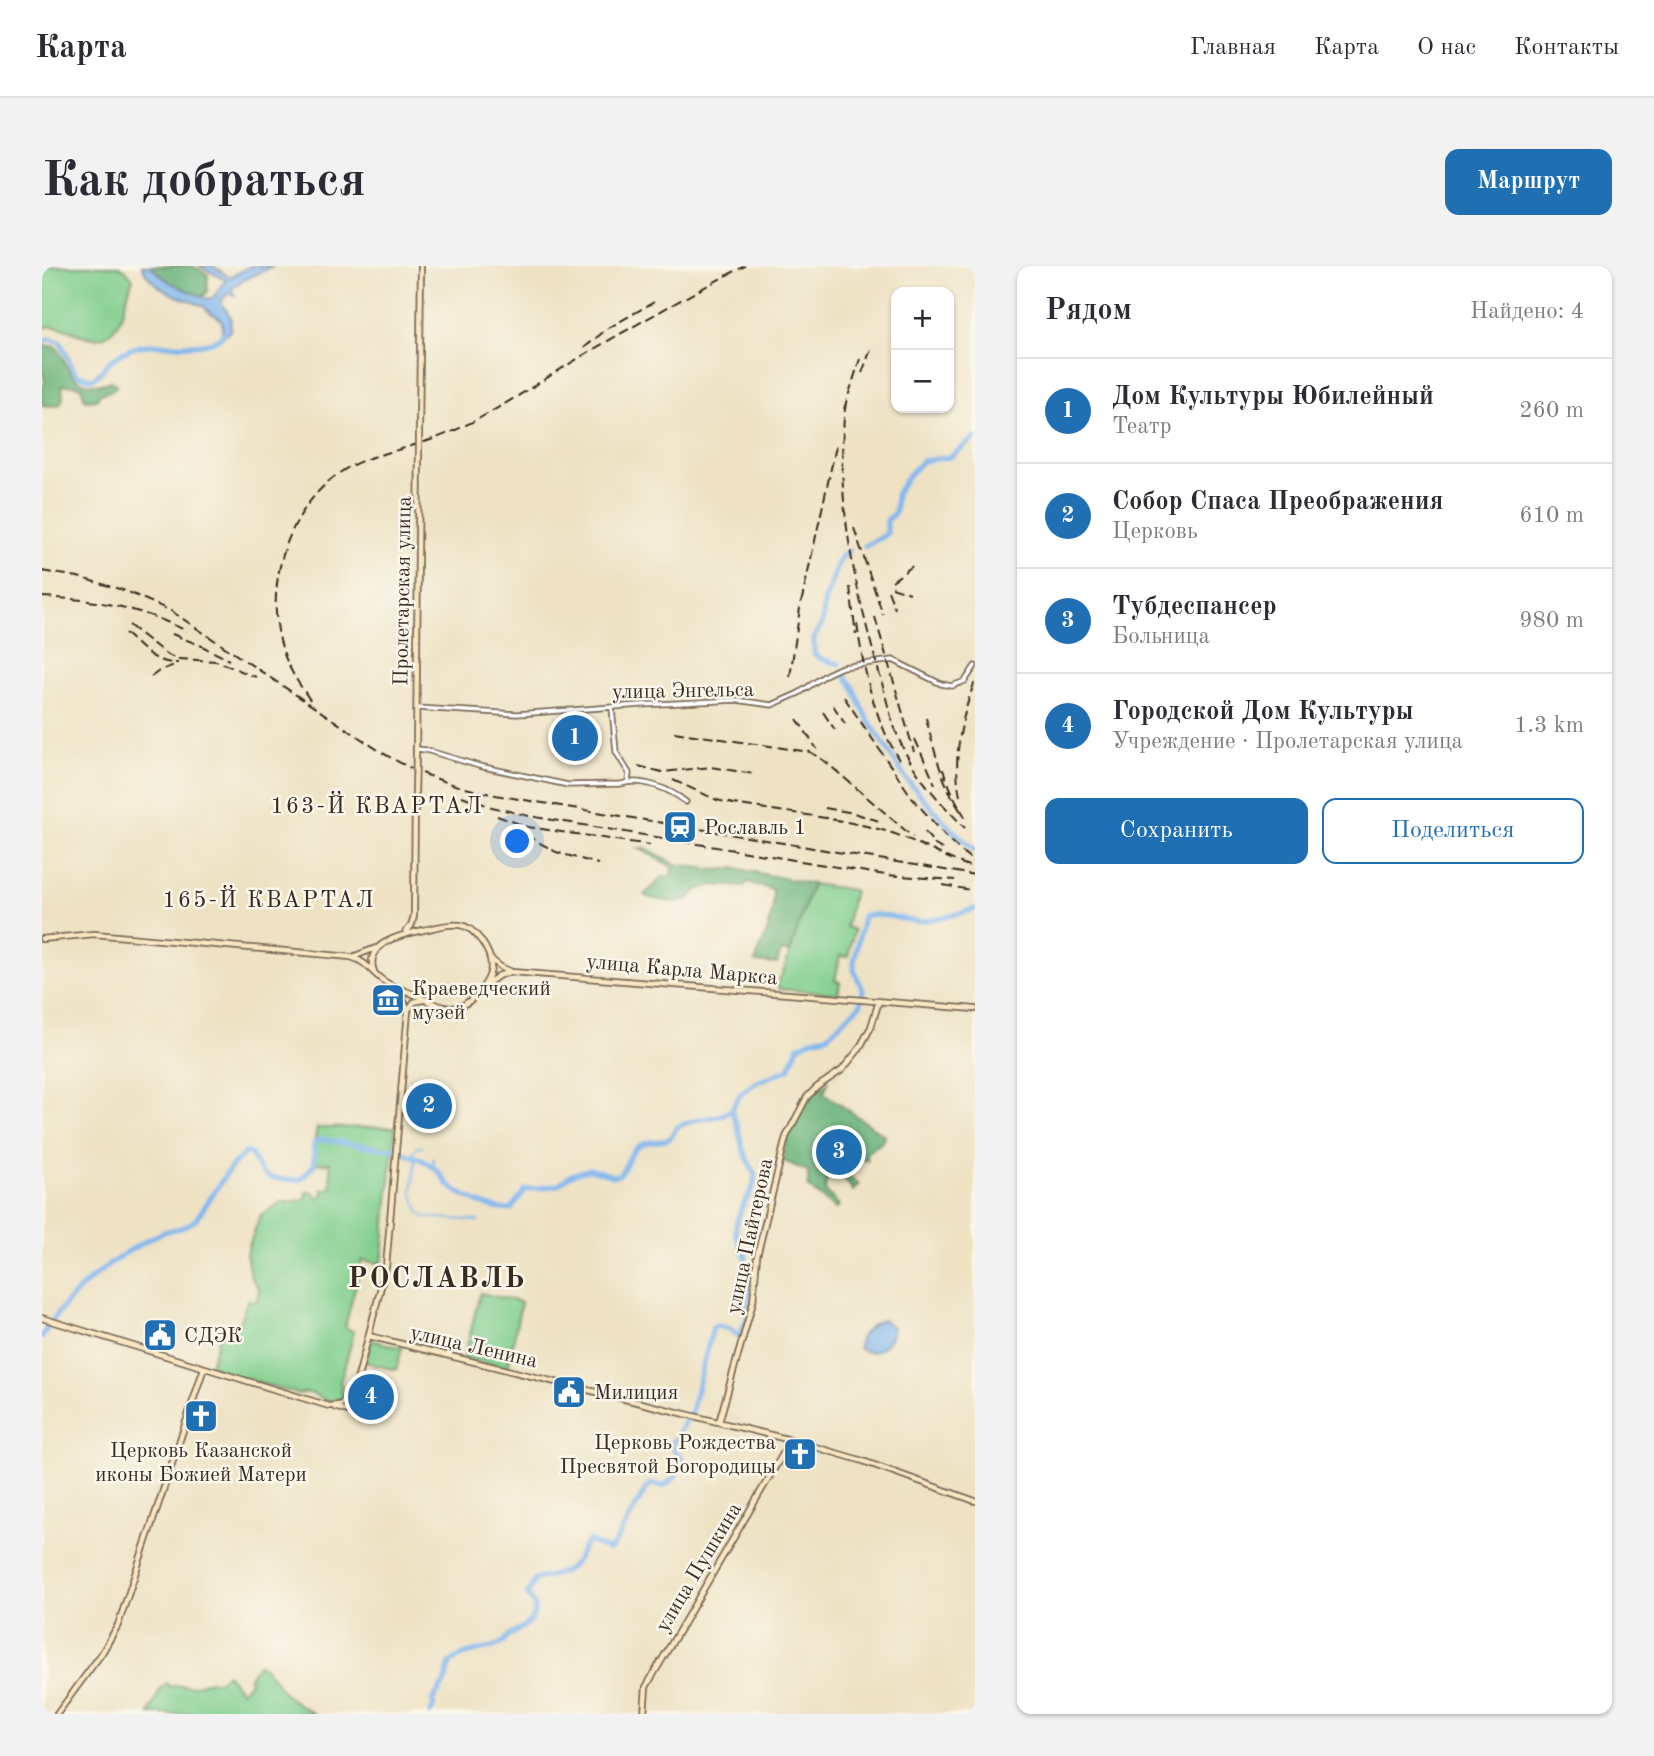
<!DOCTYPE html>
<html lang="ru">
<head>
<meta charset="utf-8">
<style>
	body { margin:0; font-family:"Old Standard TT",serif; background:#f2f2f3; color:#2b2b33 }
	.controls { position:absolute; right:21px; top:21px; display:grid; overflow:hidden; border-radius:14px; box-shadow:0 2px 5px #0004 }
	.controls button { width:63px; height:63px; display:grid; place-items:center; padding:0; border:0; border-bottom:2px solid #e1e1e2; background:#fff; color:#2b2b33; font:35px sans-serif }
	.you { position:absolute; left:476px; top:576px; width:24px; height:24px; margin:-18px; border:5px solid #fff; border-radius:50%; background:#1a73e8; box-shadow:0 0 0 10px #1a73e833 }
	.badge { display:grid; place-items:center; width:46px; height:46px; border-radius:50%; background:#1f6fb2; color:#fff; font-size:23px; font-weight:700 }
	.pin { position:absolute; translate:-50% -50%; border:4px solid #fff; box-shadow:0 2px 7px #0006 }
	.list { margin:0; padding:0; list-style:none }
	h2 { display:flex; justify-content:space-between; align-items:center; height:91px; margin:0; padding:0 28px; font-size:30px }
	h2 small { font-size:23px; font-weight:400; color:#7c7c81 }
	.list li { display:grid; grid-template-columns:46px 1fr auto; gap:21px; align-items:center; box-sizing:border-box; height:105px; padding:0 28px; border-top:2px solid #e1e1e2 }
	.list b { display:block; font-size:26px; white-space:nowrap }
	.list p { margin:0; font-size:23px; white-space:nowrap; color:#7c7c81 }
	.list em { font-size:23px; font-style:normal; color:#7c7c81 }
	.actions { display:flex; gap:14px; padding:21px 28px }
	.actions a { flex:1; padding:16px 0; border:2px solid #1f6fb2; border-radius:14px; text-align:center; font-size:24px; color:#1f6fb2 }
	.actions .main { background:#1f6fb2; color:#fff }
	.map { position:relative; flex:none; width:933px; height:1448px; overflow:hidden; border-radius:14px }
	header { display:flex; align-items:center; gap:42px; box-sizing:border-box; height:98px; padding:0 35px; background:#fff; border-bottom:2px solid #e1e1e2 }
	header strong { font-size:33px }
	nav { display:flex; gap:38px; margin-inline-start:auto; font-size:24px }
	.intro { display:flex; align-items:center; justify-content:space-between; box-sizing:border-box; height:168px; padding:0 42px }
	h1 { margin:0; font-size:49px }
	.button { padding:18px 32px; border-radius:14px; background:#1f6fb2; color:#fff; font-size:24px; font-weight:700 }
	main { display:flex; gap:42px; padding:0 42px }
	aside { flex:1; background:#fff; border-radius:14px; box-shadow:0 2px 5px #0004 }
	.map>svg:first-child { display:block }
</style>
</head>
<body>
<header>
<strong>Карта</strong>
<nav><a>Главная</a><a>Карта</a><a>О нас</a><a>Контакты</a></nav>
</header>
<div class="intro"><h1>Как добраться</h1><a class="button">Маршрут</a></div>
<main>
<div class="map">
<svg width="933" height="1448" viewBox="0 0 933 1448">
	<rect width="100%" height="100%" fill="#fbf7ec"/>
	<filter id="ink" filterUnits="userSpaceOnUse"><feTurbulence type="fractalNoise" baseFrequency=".0143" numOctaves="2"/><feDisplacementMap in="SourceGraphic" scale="14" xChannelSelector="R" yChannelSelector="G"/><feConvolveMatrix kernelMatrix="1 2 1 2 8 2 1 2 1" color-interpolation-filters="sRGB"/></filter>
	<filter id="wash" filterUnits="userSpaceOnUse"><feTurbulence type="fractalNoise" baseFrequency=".00686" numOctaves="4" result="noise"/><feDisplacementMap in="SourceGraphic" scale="28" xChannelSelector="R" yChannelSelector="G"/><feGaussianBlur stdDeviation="1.57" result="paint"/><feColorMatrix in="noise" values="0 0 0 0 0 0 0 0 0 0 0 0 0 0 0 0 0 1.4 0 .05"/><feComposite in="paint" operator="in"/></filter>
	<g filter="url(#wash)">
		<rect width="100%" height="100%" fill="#eee2c3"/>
		<path fill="#82cf8e" stroke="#5e7c56" stroke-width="2" d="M2,0H76L83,3L91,13C85,26 82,48 75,59C58,84 37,66 16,61C11,60 5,61 0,62V2Z
			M770,618L812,624L804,661L812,664L806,691L798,690L793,715L798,716L796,728L737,723L735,717L741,707Z
			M353,861L340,998L320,994L303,1061L312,1066L298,1117L300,1120L298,1126L305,1129C281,1145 276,1121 257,1128L181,1107L179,1103L168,1099L178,1068L192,1069L206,1034L215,1035L217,1023L209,1011L204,988L218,950L238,937L261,934L264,931V926L269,925L277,931L282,929L280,924L289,922L288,897L272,898V878L275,862Z
			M438,1027L479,1036L466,1102L422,1092Z
			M329,1074L360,1082L354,1104L323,1096Z
			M216,1398L223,1401L244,1430L272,1448H107L119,1422L125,1417L128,1421C136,1418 138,1420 146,1420C156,1420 165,1413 176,1415L185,1408L199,1425L208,1416L207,1411Z"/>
		<path fill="#69b279" stroke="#526e4c" stroke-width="2" d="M109,0H151L166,9L165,27L160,30C140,23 124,16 109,0Z
			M8,80L14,81C26,96 25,113 47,118C55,119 61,119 69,115L75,119L71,124L58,128L55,133L43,134L39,121L33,119H20L21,132L18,138L12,140L0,139V124L3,115L0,105V81Z
			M596,582H604L633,598L674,604L693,602L770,618L748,687L739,685L735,698L713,696L726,663L731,641V624L705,616L702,621L672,619L655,624C644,642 626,635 607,632L602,629L620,611L629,610L630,601Z
			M786,816L782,827L843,870L839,877L824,887L825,894L819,893L804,902L809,912L817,918L811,925C806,915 797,910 790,901L799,897L797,890L788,888L781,891L785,911L783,925L797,939L794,943L766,921V905L741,895C743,866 762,833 786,816Z"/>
		<path fill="#7fb6ee" stroke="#5d7086" stroke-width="2" d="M100,0H109C124,18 144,24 166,33L171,32L184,14L157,0H171L188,11L209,0H232L199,15L189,24L193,29L185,28L179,36L189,52L188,65L180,71C179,66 182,58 179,54C174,47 166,49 162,40C140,32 109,24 100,0Z
			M841,1054L851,1061C850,1078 833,1092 817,1083C815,1070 828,1058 841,1054Z"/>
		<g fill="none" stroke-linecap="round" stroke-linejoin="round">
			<path stroke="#7fb6ee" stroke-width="2" d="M370,888L375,881H381
				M374,890L370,926L378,948L383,951L436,955
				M391,892L392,901"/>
			<path stroke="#7fb6ee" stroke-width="5" d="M0,75L9,73L18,76L34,108L50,113C58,109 59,105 65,98C73,90 88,82 99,80C120,75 172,88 183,65
				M823,280L845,268V254L853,247L854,228L866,210L880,195L908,191L933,172
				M797,398L779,393L772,388V371L781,356L782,337L796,297L801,289L807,285
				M801,407L810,419L824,450L865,514L910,564L933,584
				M359,886C370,890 384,894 393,903C399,907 402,915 408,920C422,931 452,946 469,943L483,924L516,919L529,909L548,903L571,910L577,909C587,898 586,884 601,878C616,872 629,881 634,861L654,854L678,850L689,844L700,826L715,816L747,803L756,781L771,773L785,770L819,738L821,724L812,704V696L821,650C839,646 854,653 872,655C885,656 920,647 933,643
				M0,1071C25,1027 72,990 117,968C133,960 139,967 155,952L189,901L204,886L209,888C222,917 228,912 258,914L272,899V878L277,873L344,883L353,882
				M388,1448L392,1440L390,1435L403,1416L408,1397C424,1383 446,1386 460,1377C462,1375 466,1370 468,1369C484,1360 504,1348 485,1329L493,1313C505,1311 522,1308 531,1299C538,1292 539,1281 547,1275L566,1284L570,1282L605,1221L609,1218L622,1220L633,1211L640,1192L631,1183V1177L649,1146L671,1061L674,1059L688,1063L697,1070L705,1052L708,1025L702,1010L704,991L694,969V958L699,943L711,922L713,909L702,886L695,859L689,844"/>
		</g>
	</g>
	<g filter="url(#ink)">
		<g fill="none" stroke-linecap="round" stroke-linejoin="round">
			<g stroke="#7a6a58" stroke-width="7">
				<path id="tertiary" d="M375,442L475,448L599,439L694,434L730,439L757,427L785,408L800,401L851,394L899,418L910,420L923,415L933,400
					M570,442L574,486L587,507L586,515
					M374,483L384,484L437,500L526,519L579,518C599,511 628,523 644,536"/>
			</g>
			<g stroke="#7a6a58" stroke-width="8">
				<path id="secondary" d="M377,165L379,0
					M374,488L377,182
					M364,666L369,660L372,650L373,527
					M0,673L52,668L309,691C323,695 328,704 339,713C349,721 361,723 373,729C397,740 413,752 435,728C442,721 449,710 449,700C449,685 433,661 418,659C407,657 392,662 381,664C360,669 321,676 332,706
					M313,690L334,682
					M450,694L460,702L470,706L933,743
					M445,718L456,710L468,706
					M366,744L372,736L381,734
					M0,1052L287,1140L297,1139L304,1135L313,1123L344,1001L366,745L357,723
					M327,1070L749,1174L818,1194L933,1235
					M292,1141L306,1145L311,1130
					M677,1156L711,1036L715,990L744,871L765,831L775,821L800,804L817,783L829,761L837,735
					M15,1448L60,1387L76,1359L162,1102
					M602,1448L604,1421L749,1174"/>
			</g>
			<use href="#tertiary" stroke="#fff" stroke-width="3.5"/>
			<use href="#secondary" stroke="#f9e7c3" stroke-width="4.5"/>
			<path stroke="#3b2a1e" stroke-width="2" stroke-dasharray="10 5" stroke-linecap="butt" d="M542,82L565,63L612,36
				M820,107L829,83
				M804,136C791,228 813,322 838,410C845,434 850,460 861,482C876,513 899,537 923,562
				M802,143L818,93
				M812,262L841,349
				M0,305L36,311L84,325L129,345L339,486C377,509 416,522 459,530L933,609
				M850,315L872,299
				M808,321L814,369
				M850,321L868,327
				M846,325L853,343
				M0,331C58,334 92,340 145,365
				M833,351L872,486
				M815,358C822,407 832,451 857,494
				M87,359L124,388L135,393L174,395L214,411
				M83,367C100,382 112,398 136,397
				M130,368L160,380L187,394
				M109,411L117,405L135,398
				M748,411L758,342L794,180
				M802,431L871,533L907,574L933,597
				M268,434C260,422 252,411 246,398C216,331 243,237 307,201C327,190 351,186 372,179C398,172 422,161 445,148C479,129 512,107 545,87C597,57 650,27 703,0
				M791,439L803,458
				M781,446L793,464
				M884,452C893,487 901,522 923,551L912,531L899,499
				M755,453L775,483
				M632,466L768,486L784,496L871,571
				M873,473L893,518
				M596,500L620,506L669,501L712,508
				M631,514L675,534L691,538C740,546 791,551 840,564C871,572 898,591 930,601
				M420,530L450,541L487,550L843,609L913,614
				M918,530C910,492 920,450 933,415
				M783,542L812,547L837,555
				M455,550L486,561L608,579
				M471,562L514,586L556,598
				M883,566L893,579L903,585
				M901,619L929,624"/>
			<g stroke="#7a6a58" stroke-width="8" stroke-linecap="butt">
				<path id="secondary-bridge" d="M377,182V165
					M373,527L374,488"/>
			</g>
			<use href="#secondary-bridge" stroke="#f9e7c3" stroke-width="4.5"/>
		</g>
	</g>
	<defs>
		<g id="station-square" transform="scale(1.75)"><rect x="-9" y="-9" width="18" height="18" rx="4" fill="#1f6fb2" stroke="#fbf7ec"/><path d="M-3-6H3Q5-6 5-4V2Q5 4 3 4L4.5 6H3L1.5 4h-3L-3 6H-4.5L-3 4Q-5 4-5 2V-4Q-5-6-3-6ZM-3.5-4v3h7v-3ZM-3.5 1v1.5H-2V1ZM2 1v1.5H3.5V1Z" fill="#fff"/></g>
		<g id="museum-square" transform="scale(1.75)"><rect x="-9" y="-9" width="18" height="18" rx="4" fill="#1f6fb2" stroke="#fbf7ec"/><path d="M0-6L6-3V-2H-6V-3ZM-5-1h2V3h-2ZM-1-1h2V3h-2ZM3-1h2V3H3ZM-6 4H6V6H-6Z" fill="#fff"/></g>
		<g id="civic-square" transform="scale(1.75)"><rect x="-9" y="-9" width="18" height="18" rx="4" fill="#1f6fb2" stroke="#fbf7ec"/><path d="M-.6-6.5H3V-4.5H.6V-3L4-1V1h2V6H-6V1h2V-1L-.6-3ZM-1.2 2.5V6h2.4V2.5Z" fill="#fff"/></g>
		<g id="church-square" transform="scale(1.75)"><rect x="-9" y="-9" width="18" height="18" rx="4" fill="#1f6fb2" stroke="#fbf7ec"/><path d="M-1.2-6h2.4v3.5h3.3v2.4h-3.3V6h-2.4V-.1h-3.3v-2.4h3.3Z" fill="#fff"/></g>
	</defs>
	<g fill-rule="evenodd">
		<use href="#station-square" x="638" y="561"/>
		<use href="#museum-square" x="346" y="734"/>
		<use href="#civic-square" x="118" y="1069"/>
		<use href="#civic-square" x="527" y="1126"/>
		<use href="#church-square" x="159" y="1150"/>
		<use href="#church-square" x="758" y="1188"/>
	</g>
	<g text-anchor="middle" stroke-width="5" stroke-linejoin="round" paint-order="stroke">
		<g font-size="21" fill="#3b2a1e" stroke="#fbf7ec">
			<text transform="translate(360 325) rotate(-89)" y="7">Пролетарская улица</text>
			<text transform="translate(641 424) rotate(-1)" y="7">улица Энгельса</text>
			<text transform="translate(640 703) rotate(5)" y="7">улица Карла Маркса</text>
			<text transform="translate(707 970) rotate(-78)" y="7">улица Пайтерова</text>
			<text transform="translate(432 1080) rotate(13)" y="7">улица Ленина</text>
			<text transform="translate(656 1301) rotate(-59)" y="7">улица Пушкина</text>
		</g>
		<g font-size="21" fill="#3b2a1e" stroke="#fbf7ec" text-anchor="start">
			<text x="662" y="568">Рославль 1</text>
			<text x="370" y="729">Краеведческий<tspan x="370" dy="24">музей</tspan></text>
			<text x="142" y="1076">СДЭК</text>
			<text x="552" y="1133">Милиция</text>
			<text x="734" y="1183" text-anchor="end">Церковь Рождества<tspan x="734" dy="24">Пресвятой Богородицы</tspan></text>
			<text x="159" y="1191" text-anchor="middle">Церковь Казанской<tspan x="159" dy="24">иконы Божией Матери</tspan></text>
		</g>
		<g font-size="23" letter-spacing="2" fill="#3b2a1e" stroke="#fbf7ec">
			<text x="335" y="547">163-Й КВАРТАЛ</text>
			<text x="227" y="641">165-Й КВАРТАЛ</text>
		</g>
		<g font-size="28" font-weight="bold" letter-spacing="2" fill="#3b2a1e" stroke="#fbf7ec">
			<text x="395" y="1021">РОСЛАВЛЬ</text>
		</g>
	</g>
</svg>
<div class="controls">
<button>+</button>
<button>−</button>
</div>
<div class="you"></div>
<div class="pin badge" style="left:533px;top:472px">1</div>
<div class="pin badge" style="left:387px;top:840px">2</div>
<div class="pin badge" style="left:797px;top:886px">3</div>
<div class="pin badge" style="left:329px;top:1131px">4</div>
</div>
<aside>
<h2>Рядом<small>Найдено: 4</small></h2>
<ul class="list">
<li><span class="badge">1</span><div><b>Дом Культуры Юбилейный</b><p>Театр</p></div><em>260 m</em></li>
<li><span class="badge">2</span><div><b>Собор Спаса Преображения</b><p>Церковь</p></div><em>610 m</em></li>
<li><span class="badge">3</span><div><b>Тубдеспансер</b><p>Больница</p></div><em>980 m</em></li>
<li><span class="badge">4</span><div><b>Городской Дом Культуры</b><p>Учреждение · Пролетарская улица</p></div><em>1.3 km</em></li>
</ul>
<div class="actions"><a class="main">Сохранить</a><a>Поделиться</a></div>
</aside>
</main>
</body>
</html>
